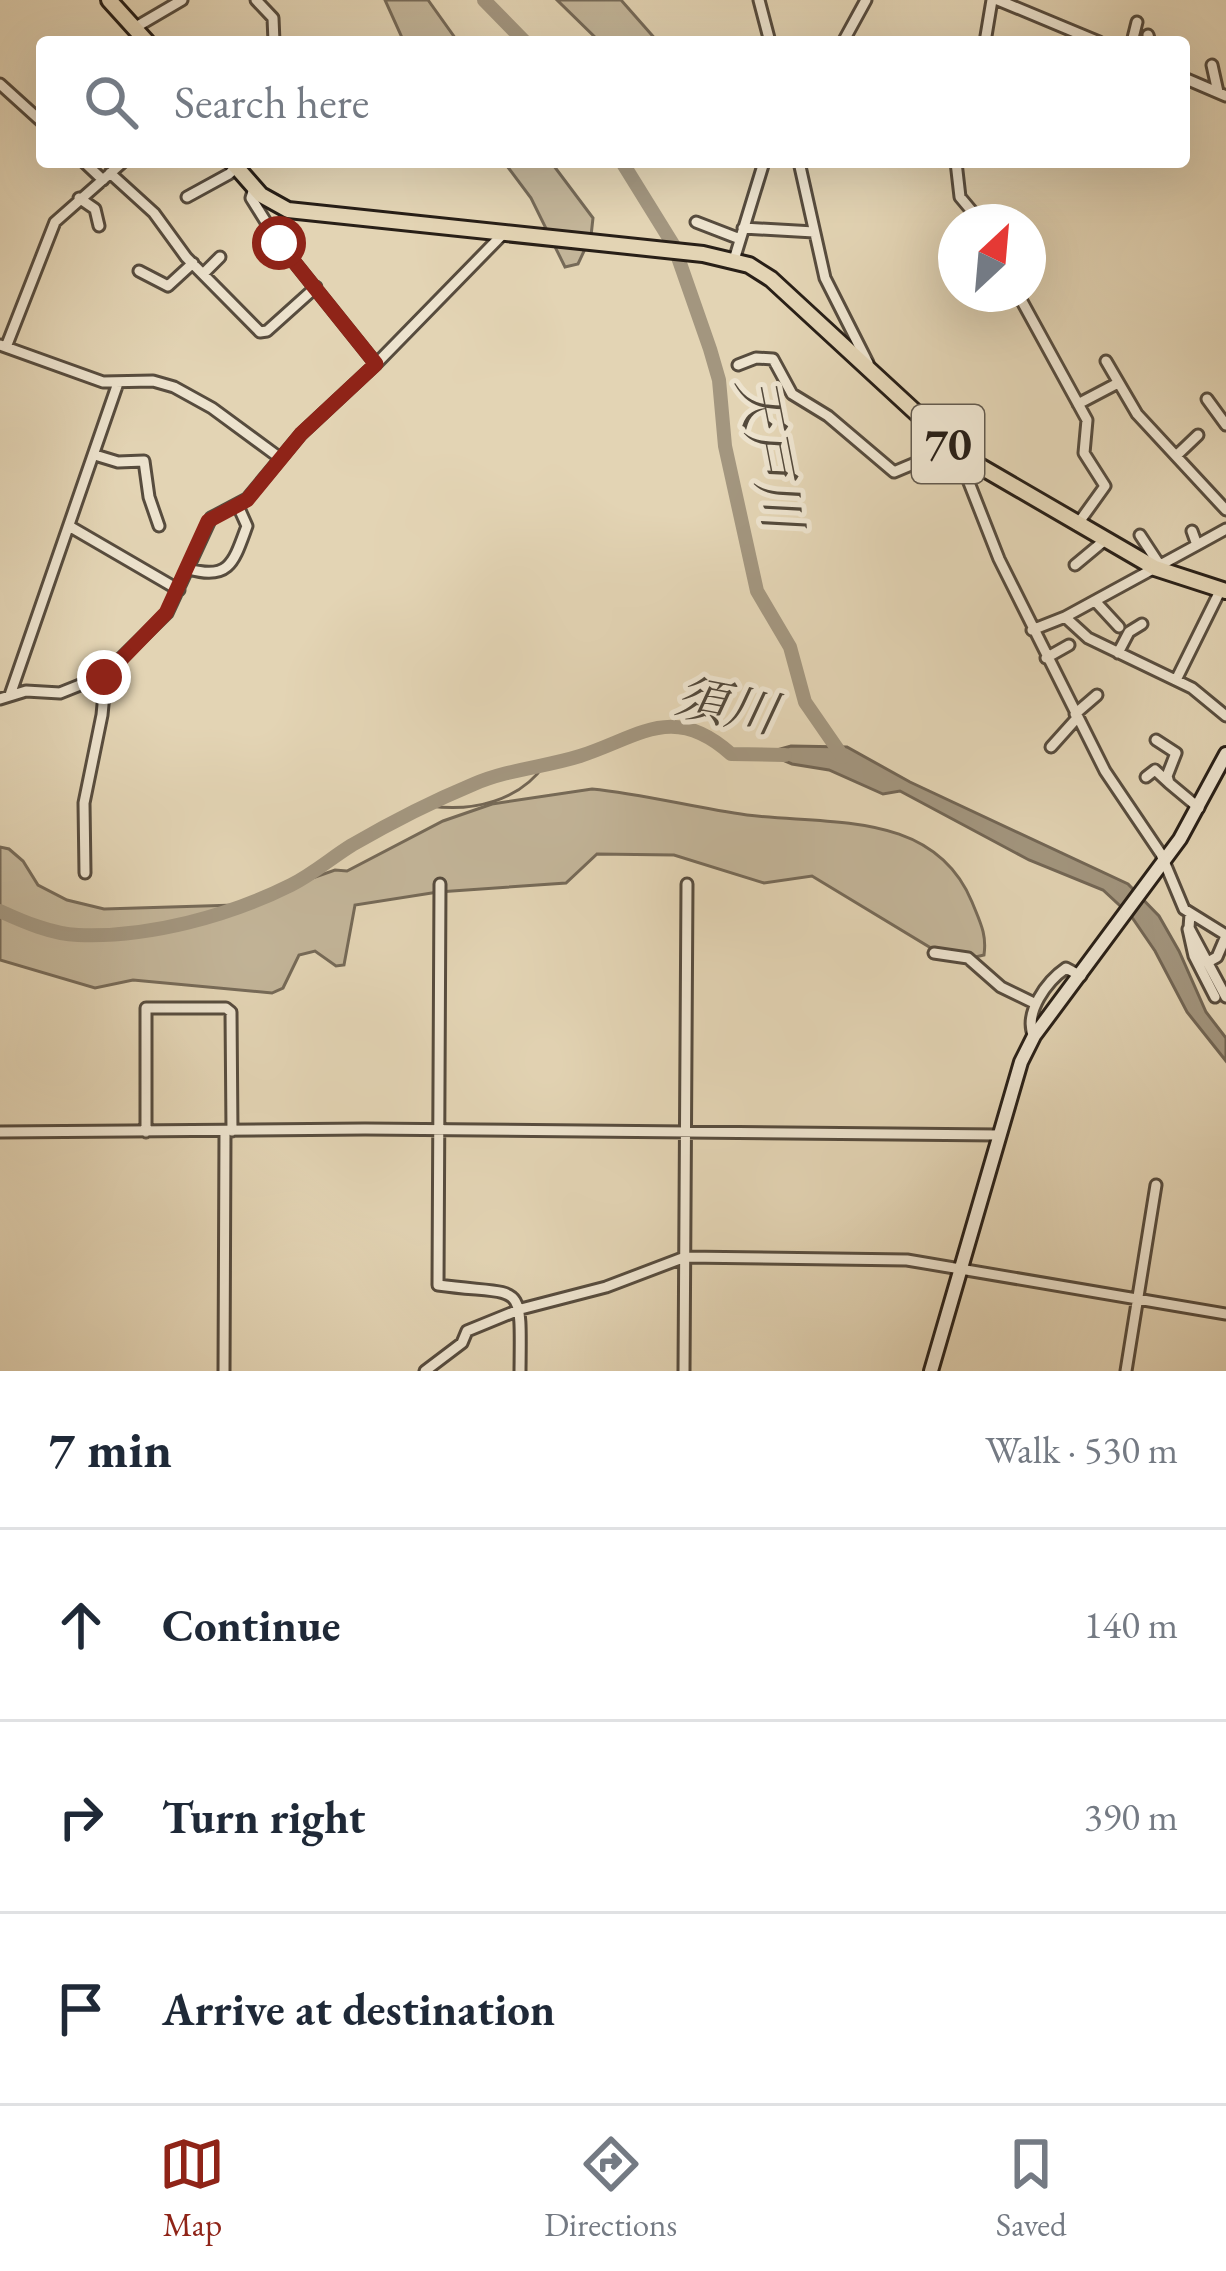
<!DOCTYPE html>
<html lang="en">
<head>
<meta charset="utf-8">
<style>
	body { margin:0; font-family:"EB Garamond","Noto Serif JP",serif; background:#f2f2f3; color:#1f2937 }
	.compass { position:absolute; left:938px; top:204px; width:108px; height:108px; border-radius:50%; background:#fff; box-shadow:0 12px 48px #0002; rotate:26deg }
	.stop { position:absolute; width:36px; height:36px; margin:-27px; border:9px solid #8f2418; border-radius:50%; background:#fff }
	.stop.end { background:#8f2418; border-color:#fff; box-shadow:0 3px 12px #0008 }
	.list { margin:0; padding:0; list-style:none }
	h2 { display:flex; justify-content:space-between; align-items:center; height:156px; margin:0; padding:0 48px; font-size:51px }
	h2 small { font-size:39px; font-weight:400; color:#747a83 }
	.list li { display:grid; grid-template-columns:78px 1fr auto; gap:36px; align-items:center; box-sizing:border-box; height:192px; padding:0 48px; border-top:3px solid #e0e1e3 }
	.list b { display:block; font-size:45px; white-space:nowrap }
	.list em { font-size:39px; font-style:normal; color:#747a83 }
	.icon { flex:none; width:66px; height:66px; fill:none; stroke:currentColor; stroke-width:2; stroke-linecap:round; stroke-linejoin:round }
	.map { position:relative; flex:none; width:1226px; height:1371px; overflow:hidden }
	.search { position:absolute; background:#fff; box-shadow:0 12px 48px #0002; left:36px; right:36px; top:36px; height:132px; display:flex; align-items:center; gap:30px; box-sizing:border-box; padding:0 42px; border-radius:12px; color:#747a83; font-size:45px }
	.sheet { height:732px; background:#fff }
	nav { display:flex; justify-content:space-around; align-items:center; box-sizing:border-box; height:168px; border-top:3px solid #e0e1e3; background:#fff; font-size:33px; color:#747a83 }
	nav a { display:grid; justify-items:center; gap:6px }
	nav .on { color:#8f2418 }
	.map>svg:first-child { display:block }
</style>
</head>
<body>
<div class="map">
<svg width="1226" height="1371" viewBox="0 0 1226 1371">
	<rect width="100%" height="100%" fill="#e3d4b4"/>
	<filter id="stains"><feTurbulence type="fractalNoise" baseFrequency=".00167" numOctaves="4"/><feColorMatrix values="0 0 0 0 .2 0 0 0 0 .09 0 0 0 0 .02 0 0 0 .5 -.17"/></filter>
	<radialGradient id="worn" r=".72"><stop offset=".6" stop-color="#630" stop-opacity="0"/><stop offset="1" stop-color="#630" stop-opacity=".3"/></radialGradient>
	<path fill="#c3b599" stroke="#766a58" stroke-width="3" d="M385,0H428L458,42H404Z
		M557,0H621L658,42H600Z
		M504,162H551L593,218L591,236L578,264L565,267L531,198Z
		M592,789C644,794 695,808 747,815C829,825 934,810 972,902C980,922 987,934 984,955L971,958L936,951L812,876L764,883L674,855L597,854L566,883L438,892L355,905L344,965L336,966L315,951L299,955L283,988L272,993L133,980L95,988L0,960V847L9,849L23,861L38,885L67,900L104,909L236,905L335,870L347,871L443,821L492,804Z"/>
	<path fill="#a3967f" stroke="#726655" stroke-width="3" d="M791,746L847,747L910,782L1128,884L1159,916L1179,951L1206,1012L1226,1038V1061L1187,1012L1155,951L1131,916L1103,890L1029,860L900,791L883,794L829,770L792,764L766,753Z"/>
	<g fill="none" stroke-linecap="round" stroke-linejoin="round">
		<path stroke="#726655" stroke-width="3" d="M430,806C473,812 520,801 545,764"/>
		<path stroke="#a3967f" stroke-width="14" d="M484,0L525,42
			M622,162L674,246L710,349L719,380L725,446L757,591L790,647L805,702L843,757
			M0,911C24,922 52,934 78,935C148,938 229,916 291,885C313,874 331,858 352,845C390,823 433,801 474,784C509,769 545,767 580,756C639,737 673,702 731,754L785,755"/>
		<g stroke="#574c3e" stroke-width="15">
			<path id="street" d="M256,0L273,18L274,42
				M759,0L770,42
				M998,0L1099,42
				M136,27L182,0
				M1148,35L1150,42
				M843,42L866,0
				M985,42L992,0
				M1132,42L1137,22
				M1212,65L1218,92
				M1184,78L1226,96
				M0,84L42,122
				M84,162L103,180
				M799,162L825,278L868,363
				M956,162L960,197L981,222
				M110,173L154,213L186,257L260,332L267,331L316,287
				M254,188L251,198L279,243L376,364
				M187,197L229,174L242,162
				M79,198L95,209L99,226
				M696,222L740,239
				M743,228L814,232
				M734,260L764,162
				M139,271L168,286L193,263
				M203,274L220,257
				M1018,294L1087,420L1084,453L1105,486L1077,525
				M0,345L103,382L153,381L174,387L212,408L280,458
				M6,347L55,222L123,162
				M1106,361L1137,414L1226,510
				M738,365L756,358L773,359L792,394L828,416L894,472L925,459L943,440
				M1207,399L1226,425
				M1078,404L1118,383
				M957,452L999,559L1105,771L1161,854L1184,909L1226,935
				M95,455L118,462L144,461L149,497L159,526
				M1176,456L1198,435
				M69,526L179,590
				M1192,531L1197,545L1226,529
				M1140,535L1159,564
				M1075,565L1105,540
				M189,569C230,581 234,561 247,526L238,506
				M1095,601L1119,627
				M1065,617L1088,638L1192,688L1226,716
				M1032,630L1065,617L1197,545
				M1118,653L1129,632L1142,624
				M1046,658L1069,645
				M1176,680L1221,589
				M10,695L118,383
				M0,699L26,691L60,693L105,675
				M1075,714L1097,695
				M1156,740L1176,753L1167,776L1169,783L1199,808
				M1051,747L1077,718
				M1146,777L1155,770L1169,783
				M85,873L84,803L102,715L106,673L167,613L211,518L247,499L301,434L376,364L503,234
				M440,884L438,1285C524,1297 521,1276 520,1371
				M1190,914L1189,928L1226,997
				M1188,929L1194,956L1215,997
				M934,953L968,958L1001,987L1036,1004
				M1208,962L1217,957L1226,936
				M1034,1037C1023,1013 1047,981 1066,968L1081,976
				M0,1132L365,1129L998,1135
				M146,1132V1008H226L231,1012L232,1131
				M224,1371L225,1132
				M425,1371L462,1343L467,1331L521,1309L606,1287L685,1257L907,1260L1226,1314
				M684,1371L687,884
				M1126,1371L1156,1185"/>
		</g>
		<g stroke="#281f17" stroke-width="18">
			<path id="secondary" d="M931,1371L1021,1062L1034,1036L1180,839L1226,754"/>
		</g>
		<g stroke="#281f17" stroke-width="20">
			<path id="primary" d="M109,0L147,42
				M232,162L261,195L288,210L703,254L749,265L771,279L964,457L1155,568L1226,591"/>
		</g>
		<use href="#street" stroke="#ede3ce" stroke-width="9"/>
		<use href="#secondary" stroke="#ede3ce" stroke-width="12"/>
		<use href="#primary" stroke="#e3d4b4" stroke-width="14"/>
	</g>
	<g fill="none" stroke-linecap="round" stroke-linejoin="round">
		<path stroke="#8f2418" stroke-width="15" d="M104,677L166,613L208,521L247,500L301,434L376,364L279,243"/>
	</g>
	<g text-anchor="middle" stroke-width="10" stroke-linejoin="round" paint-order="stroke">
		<rect fill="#ede3ce" stroke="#635a4e" stroke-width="3" x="912" y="405" width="72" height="78" rx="9"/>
		<g font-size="45" font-weight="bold" fill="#281f17">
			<text x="948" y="460">70</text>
		</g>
		<g font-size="51" font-style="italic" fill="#53493b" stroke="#ede3ce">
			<text transform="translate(770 453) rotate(79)" y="18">天戸川</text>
			<text transform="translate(726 705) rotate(11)" y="18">須川</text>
		</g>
	</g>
	<rect width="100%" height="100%" filter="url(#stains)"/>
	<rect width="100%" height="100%" fill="url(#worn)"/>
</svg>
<svg class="compass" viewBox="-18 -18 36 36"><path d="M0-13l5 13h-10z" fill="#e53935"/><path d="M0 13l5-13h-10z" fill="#747a83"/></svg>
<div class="stop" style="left:279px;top:243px"></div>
<div class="stop end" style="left:104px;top:677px"></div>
<div class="search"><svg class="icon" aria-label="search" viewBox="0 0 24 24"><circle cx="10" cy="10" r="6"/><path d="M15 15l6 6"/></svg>Search here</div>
</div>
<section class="sheet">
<h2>7 min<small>Walk · 530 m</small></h2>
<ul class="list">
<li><svg class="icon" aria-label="ahead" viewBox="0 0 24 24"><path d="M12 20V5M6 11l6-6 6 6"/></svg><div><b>Continue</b></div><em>140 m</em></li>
<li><svg class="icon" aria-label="right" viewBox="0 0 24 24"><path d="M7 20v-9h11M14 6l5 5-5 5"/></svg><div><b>Turn right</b></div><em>390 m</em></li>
<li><svg class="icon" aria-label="arrive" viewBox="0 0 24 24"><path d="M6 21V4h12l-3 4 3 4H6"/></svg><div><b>Arrive at destination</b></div></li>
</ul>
</section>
<nav>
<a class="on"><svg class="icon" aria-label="map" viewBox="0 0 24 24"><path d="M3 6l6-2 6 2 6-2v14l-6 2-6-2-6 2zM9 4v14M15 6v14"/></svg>Map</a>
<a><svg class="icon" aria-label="directions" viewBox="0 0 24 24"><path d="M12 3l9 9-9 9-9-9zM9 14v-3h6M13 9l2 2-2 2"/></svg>Directions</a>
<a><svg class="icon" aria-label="saved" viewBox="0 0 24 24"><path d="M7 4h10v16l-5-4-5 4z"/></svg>Saved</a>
</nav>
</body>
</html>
